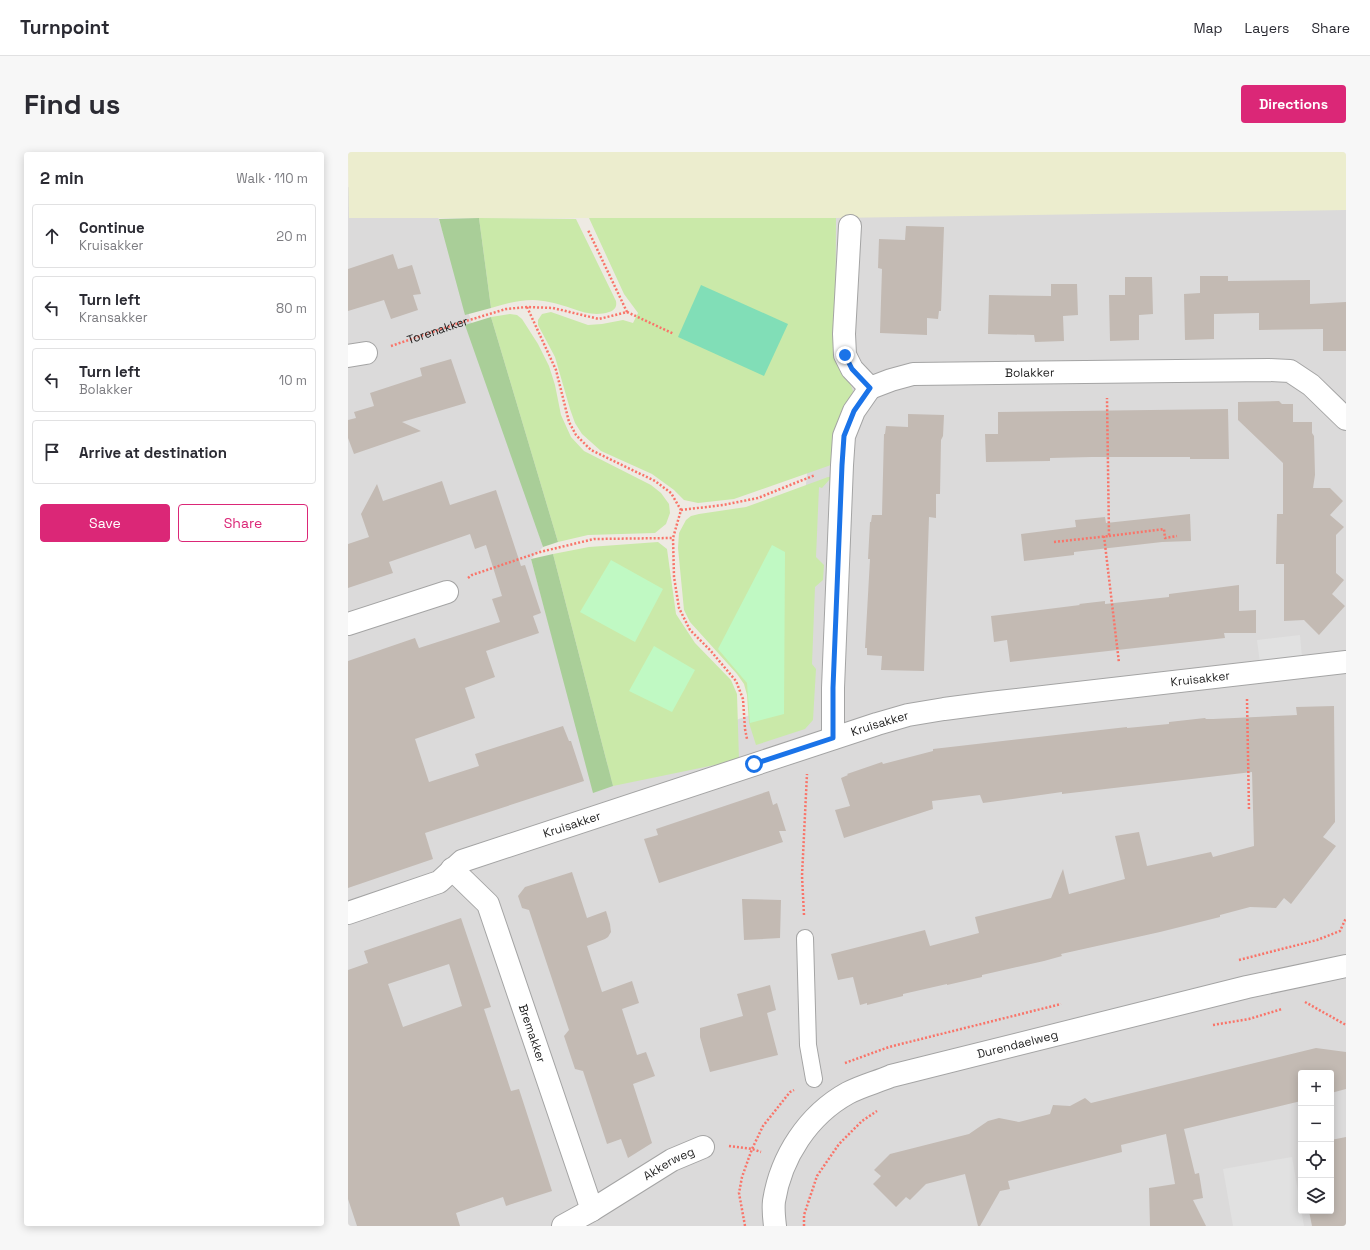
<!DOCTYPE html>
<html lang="en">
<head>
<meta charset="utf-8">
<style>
	body { margin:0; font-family:"Space Grotesk",sans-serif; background:#f7f7f7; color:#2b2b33 }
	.controls { position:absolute; right:12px; bottom:12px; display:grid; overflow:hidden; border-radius:4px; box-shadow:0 2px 10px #0003 }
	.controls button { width:36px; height:36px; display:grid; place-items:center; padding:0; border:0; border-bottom:1px solid #e1e1e2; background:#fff; color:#2b2b33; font:20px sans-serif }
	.stop { position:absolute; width:12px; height:12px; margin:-9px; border:3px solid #1a73e8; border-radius:50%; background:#fff }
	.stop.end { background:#1a73e8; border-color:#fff; box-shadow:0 1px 4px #0008 }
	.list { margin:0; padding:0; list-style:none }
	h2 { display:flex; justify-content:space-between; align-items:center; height:52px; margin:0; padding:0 16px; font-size:17px }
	h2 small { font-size:13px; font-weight:400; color:#7c7c81 }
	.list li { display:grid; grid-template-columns:26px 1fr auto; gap:12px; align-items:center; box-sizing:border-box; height:64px; margin:0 8px 8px; padding:0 8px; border:1px solid #e1e1e2; border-radius:4px }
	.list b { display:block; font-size:15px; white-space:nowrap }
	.list p { margin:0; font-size:13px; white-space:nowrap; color:#7c7c81 }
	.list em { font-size:13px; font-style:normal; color:#7c7c81 }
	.actions { display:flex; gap:8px; padding:12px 16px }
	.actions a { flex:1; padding:9px 0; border:1px solid #db2777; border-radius:4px; text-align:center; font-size:14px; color:#db2777 }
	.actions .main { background:#db2777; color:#fff }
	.icon { flex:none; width:22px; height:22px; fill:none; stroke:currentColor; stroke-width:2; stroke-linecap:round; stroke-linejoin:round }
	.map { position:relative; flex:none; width:998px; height:1074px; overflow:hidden; border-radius:4px }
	header { display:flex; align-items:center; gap:24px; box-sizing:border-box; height:56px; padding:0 20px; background:#fff; border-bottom:1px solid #e1e1e2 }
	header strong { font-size:19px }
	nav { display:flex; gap:22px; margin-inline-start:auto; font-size:14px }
	.intro { display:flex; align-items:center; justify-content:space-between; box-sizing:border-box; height:96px; padding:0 24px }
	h1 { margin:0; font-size:28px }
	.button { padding:10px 18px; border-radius:4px; background:#db2777; color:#fff; font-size:14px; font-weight:700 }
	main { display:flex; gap:24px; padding:0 24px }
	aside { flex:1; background:#fff; border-radius:4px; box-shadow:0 2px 10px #0003 }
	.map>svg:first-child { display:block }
</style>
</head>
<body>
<header>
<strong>Turnpoint</strong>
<nav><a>Map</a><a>Layers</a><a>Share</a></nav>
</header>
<div class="intro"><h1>Find us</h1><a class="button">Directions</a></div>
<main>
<aside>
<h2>2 min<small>Walk · 110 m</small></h2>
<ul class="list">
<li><svg class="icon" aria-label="ahead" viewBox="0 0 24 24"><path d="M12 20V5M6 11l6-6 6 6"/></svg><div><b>Continue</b><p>Kruisakker</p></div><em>20 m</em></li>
<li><svg class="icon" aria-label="left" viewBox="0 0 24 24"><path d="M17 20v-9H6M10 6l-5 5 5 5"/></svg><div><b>Turn left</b><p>Kransakker</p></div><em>80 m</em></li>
<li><svg class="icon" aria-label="left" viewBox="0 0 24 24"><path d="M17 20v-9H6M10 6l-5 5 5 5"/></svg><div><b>Turn left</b><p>Bolakker</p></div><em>10 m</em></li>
<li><svg class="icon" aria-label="arrive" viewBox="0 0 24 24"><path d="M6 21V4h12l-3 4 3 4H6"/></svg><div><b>Arrive at destination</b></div></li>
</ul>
<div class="actions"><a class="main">Save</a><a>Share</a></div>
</aside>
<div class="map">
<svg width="998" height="1074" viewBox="0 0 998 1074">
	<rect width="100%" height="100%" fill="#eeeae3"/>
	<path fill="#dbdada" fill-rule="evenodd" d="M0,35L85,49L195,395L183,407L241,619L437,551L484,62L998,57V1074H0ZM953,921H983V1059H953Z"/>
	<path fill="#ecedce" d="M0,0H998V58L488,66H1Z"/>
	<path fill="#cae9a9" d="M131,66L228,67L268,149C269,155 267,158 261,160C240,167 221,153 201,150C196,149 190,148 185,148C170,148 157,152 143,156Z
		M241,66H488L487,205L494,222L501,228L505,239L501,251L486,281L484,296L483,313L386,347L350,351L336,348L326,338L304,322L253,299L234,282L227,271L222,257L207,205L190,173V168L194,162L203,160L240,173L254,172L275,168L285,171L290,161L276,142Z
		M162,162L169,163L174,167L190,192L201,214L207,233L213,263L223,285L236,299L303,333L313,341L321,352L322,361L318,372L307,381L240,383L210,390L143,165Z
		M480,325H482V327L474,336L471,335L468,405L476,413L475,428L467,435L464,512L468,517L465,568L457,577L408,593L401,571L399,543L396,532L389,522L342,470L336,458L330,396L331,381L338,368L343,364L351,362L398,355Z
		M310,390L319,397L328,462L347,491L383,528L389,542L391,608L265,634L205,402L241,395Z"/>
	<path fill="#a9ce98" d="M131,66L143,156L117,163L91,67Z
		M143,165L210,390L195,395L117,173Z
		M205,402L265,634L245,641L183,407Z"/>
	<path fill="#c0f9c3" d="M424,393L437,400L436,562L402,571L399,531L370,497Z
		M263,408L315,437L287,490L232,460Z
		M306,494L347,518L324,560L281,539Z"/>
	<path fill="#81deb7" d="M353,133L440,172L416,224L330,185Z"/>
	<path fill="#e1e1e1" d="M952,483L954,506L912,511L909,488Z
		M944,1005L956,1074H885L875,1017Z"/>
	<path fill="#c3bab3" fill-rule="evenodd" d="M558,74L596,75L593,159H591L590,167L579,166V183L532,181L534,117L530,116L531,87L557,88Z
		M45,102L50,117L64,113L73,142L65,143L70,158L43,167L36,148L0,159V117Z
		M852,124H880V129L962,128V152L998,150V199H975V177L911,178V161L866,162V187L837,188L836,142L852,141Z
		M777,125H804L805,162L791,163V188L762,189L761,143H777Z
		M703,132H729L730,163L715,164L716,189L687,190L686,183L640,182L641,143L703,144Z
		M103,207L118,251L54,270L73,279L6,302L0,286V268L8,266L6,260L26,254L22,241L74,224L72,216Z
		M931,249L934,252H945V270H964V281L966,284L967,323L965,336H982L995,349L982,363L996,375L988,383V421L996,428L984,442L997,454L971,483L956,468L936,469V412H928L929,362H935V311L890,268V250Z
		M880,257L881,307H842V305H744L702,306V309L638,310L637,282H650V260Z
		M560,262L596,263L595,284L593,288L592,342H588V366L581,365L576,519L533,518L534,504L519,503V496H517L522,407H520L522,370H523L524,363H534L536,282H537L538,274L560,275Z
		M94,329L102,353L148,338L173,414L177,413L193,461L185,464L191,481L138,499L147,525L117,536L127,566L67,587L81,630L131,614L127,602L215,574L221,589H223L236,629L77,681L85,707L0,736V509L67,486L71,496L152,470L144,447L154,444L138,393L127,397L122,382L41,410L45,421L0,436V392L21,385L13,362L29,332L35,349Z
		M842,362L843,389L814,390L726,400V403L676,409L673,382L728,375L727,368L757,365L758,371Z
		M891,433V459L908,458V481H876L877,486L662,510L659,488L646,490L643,464L732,453L731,452L757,449V452L821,445V442Z
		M986,554L987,670L975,685L988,694L943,752L936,746L928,756L902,755L872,763V765L812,780L713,802L714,804L696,809L634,823V825L599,833V832L555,842V844L519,853V851L512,853L505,825L490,828L483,802L577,778L582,794L631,781L627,765L703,746L715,717L721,742L777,727L767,684L791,680L799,714L863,700L865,705L906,694L904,620L714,642V640L635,651L632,643L584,649L585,657L496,686L487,658L502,654L493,626L500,623L499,622L534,610L535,612L585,599V597L779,575V576L821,572V570L857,566L858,567H865L949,563L948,555Z
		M421,639L425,653L429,651L438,679H431L435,690L311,731L296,687L310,683L308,677Z
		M224,720L239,766L258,759L262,772L263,780L260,785L257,787L239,794L254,840L284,829L291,851L274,857L289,903L298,900L307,924L285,932L304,991L280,1006L273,987L259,992L235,919L227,917L216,884L221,878L181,758L174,756L170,744L177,735Z
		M394,747L433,748L432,786L396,788Z
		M113,766L143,855L136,857L163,939L171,937L204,1039L158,1054L155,1045L108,1061L112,1074H9L0,1047V818L20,811L16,799ZM101,812L114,854L55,875L40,832Z
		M422,833L428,858L419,861L430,903L362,920L352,885V876L395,864L389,842Z
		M968,896L998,900V937L983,941V921H953V949L836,977L847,1022L851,1021L855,1046L845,1048L858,1074H802L801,1036L827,1032L818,982L773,993L774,1000L660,1029L662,1037L652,1039L632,1074H630L617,1022L578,1032L562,1048L558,1045L548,1055L525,1032L533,1024L526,1018L542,1002L621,982L640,969L651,966L671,970L702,962L705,953L722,954L737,946L743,951Z
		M998,985V1074H964L961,1059H983V988Z"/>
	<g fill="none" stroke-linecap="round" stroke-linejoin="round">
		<g stroke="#a4a4a4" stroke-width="18">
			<path id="service" d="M457,786L460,893L466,927"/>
		</g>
		<g stroke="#a4a4a4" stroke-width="24">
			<g id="minor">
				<path id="s2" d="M502,74L496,182L497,203L504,217L522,236L543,228L565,222L921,218L942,219L963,233L998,267"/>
				<path d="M0,204L18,201"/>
				<path d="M0,472L99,440"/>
				<path d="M485,586V536L494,313L496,284L506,259L522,236"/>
				<path id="s3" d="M104,717L140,752L244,1058"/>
				<path id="s4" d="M0,761L91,730L114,709L529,572L560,563L596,557L642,551L998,510"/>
				<path id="s5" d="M215,1074L244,1058L324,1008L355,995"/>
				<path id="s6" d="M427,1074C426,1066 425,1057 426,1049C433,1005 460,963 500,941C513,934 529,930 543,924L899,835L998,814"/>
			</g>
		</g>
		<g stroke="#f97469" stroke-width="2.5" stroke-dasharray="2 2" stroke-linecap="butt">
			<path d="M179,155L208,218L221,270L228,283L243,298L307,329L323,341L333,358L325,386L326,425L331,456L342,478L362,498L388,529L395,547L397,577L399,587"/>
			<path d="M279,160L326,182"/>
			<path id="s1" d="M43,194L108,172L158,157L179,155L205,156L251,167L279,160L240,78"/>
			<path d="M333,358L375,353L410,346L467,323"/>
			<path d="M756,384L771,511"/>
			<path d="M761,384L816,377L817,386L829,384"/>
			<path d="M706,390L761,384L759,246"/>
			<path d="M120,426L124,423L192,400L246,387L325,386"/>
			<path d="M899,547L901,659"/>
			<path d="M456,763L454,724L459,622"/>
			<path d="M891,808L969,788L992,779L998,766"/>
			<path d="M957,850L998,873"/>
			<path d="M865,873L901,867L934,857"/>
			<path d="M497,911L541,895L713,852"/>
			<path d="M381,994L404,997L413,1000"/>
			<path d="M397,1074L391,1041L394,1025L404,997L415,974L442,940L446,938"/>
			<path d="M456,1074V1063L469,1024L491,992L514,969L529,959"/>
		</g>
		<use href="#service" stroke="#fff" stroke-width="16"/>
		<use href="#minor" stroke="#fff" stroke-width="22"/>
	</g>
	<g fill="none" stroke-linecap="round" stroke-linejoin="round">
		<path stroke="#1a73e8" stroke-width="5" d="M406,612L485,586V536L494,313L496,284L506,259L522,236L504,217L497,203"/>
	</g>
	<g text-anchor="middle" stroke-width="3" stroke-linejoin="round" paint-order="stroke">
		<g font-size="12" fill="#1d1d1d" stroke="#fff">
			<text dy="4" stroke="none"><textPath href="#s1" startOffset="49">Torenakker</textPath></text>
			<text dy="4" stroke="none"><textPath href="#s2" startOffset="333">Bolakker</textPath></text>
			<text dy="4" stroke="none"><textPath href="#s4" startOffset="891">Kruisakker</textPath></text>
			<text dy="4" stroke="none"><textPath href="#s4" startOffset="567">Kruisakker</textPath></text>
			<text dy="4" stroke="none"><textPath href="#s4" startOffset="243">Kruisakker</textPath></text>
			<text dy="4" stroke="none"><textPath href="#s3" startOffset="187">Bremakker</textPath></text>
			<text dy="4" stroke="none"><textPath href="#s6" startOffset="337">Durendaelweg</textPath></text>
			<text dy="4" stroke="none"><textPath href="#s5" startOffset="123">Akkerweg</textPath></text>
		</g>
	</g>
</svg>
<div class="controls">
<button>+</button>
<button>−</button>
<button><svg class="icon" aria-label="locate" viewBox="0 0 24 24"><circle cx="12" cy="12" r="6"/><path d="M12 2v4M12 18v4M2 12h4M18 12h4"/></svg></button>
<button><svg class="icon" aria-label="layers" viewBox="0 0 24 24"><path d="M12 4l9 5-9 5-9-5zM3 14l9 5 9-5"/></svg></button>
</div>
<div class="stop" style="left:406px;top:612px"></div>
<div class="stop end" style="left:497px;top:203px"></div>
</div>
</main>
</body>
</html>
